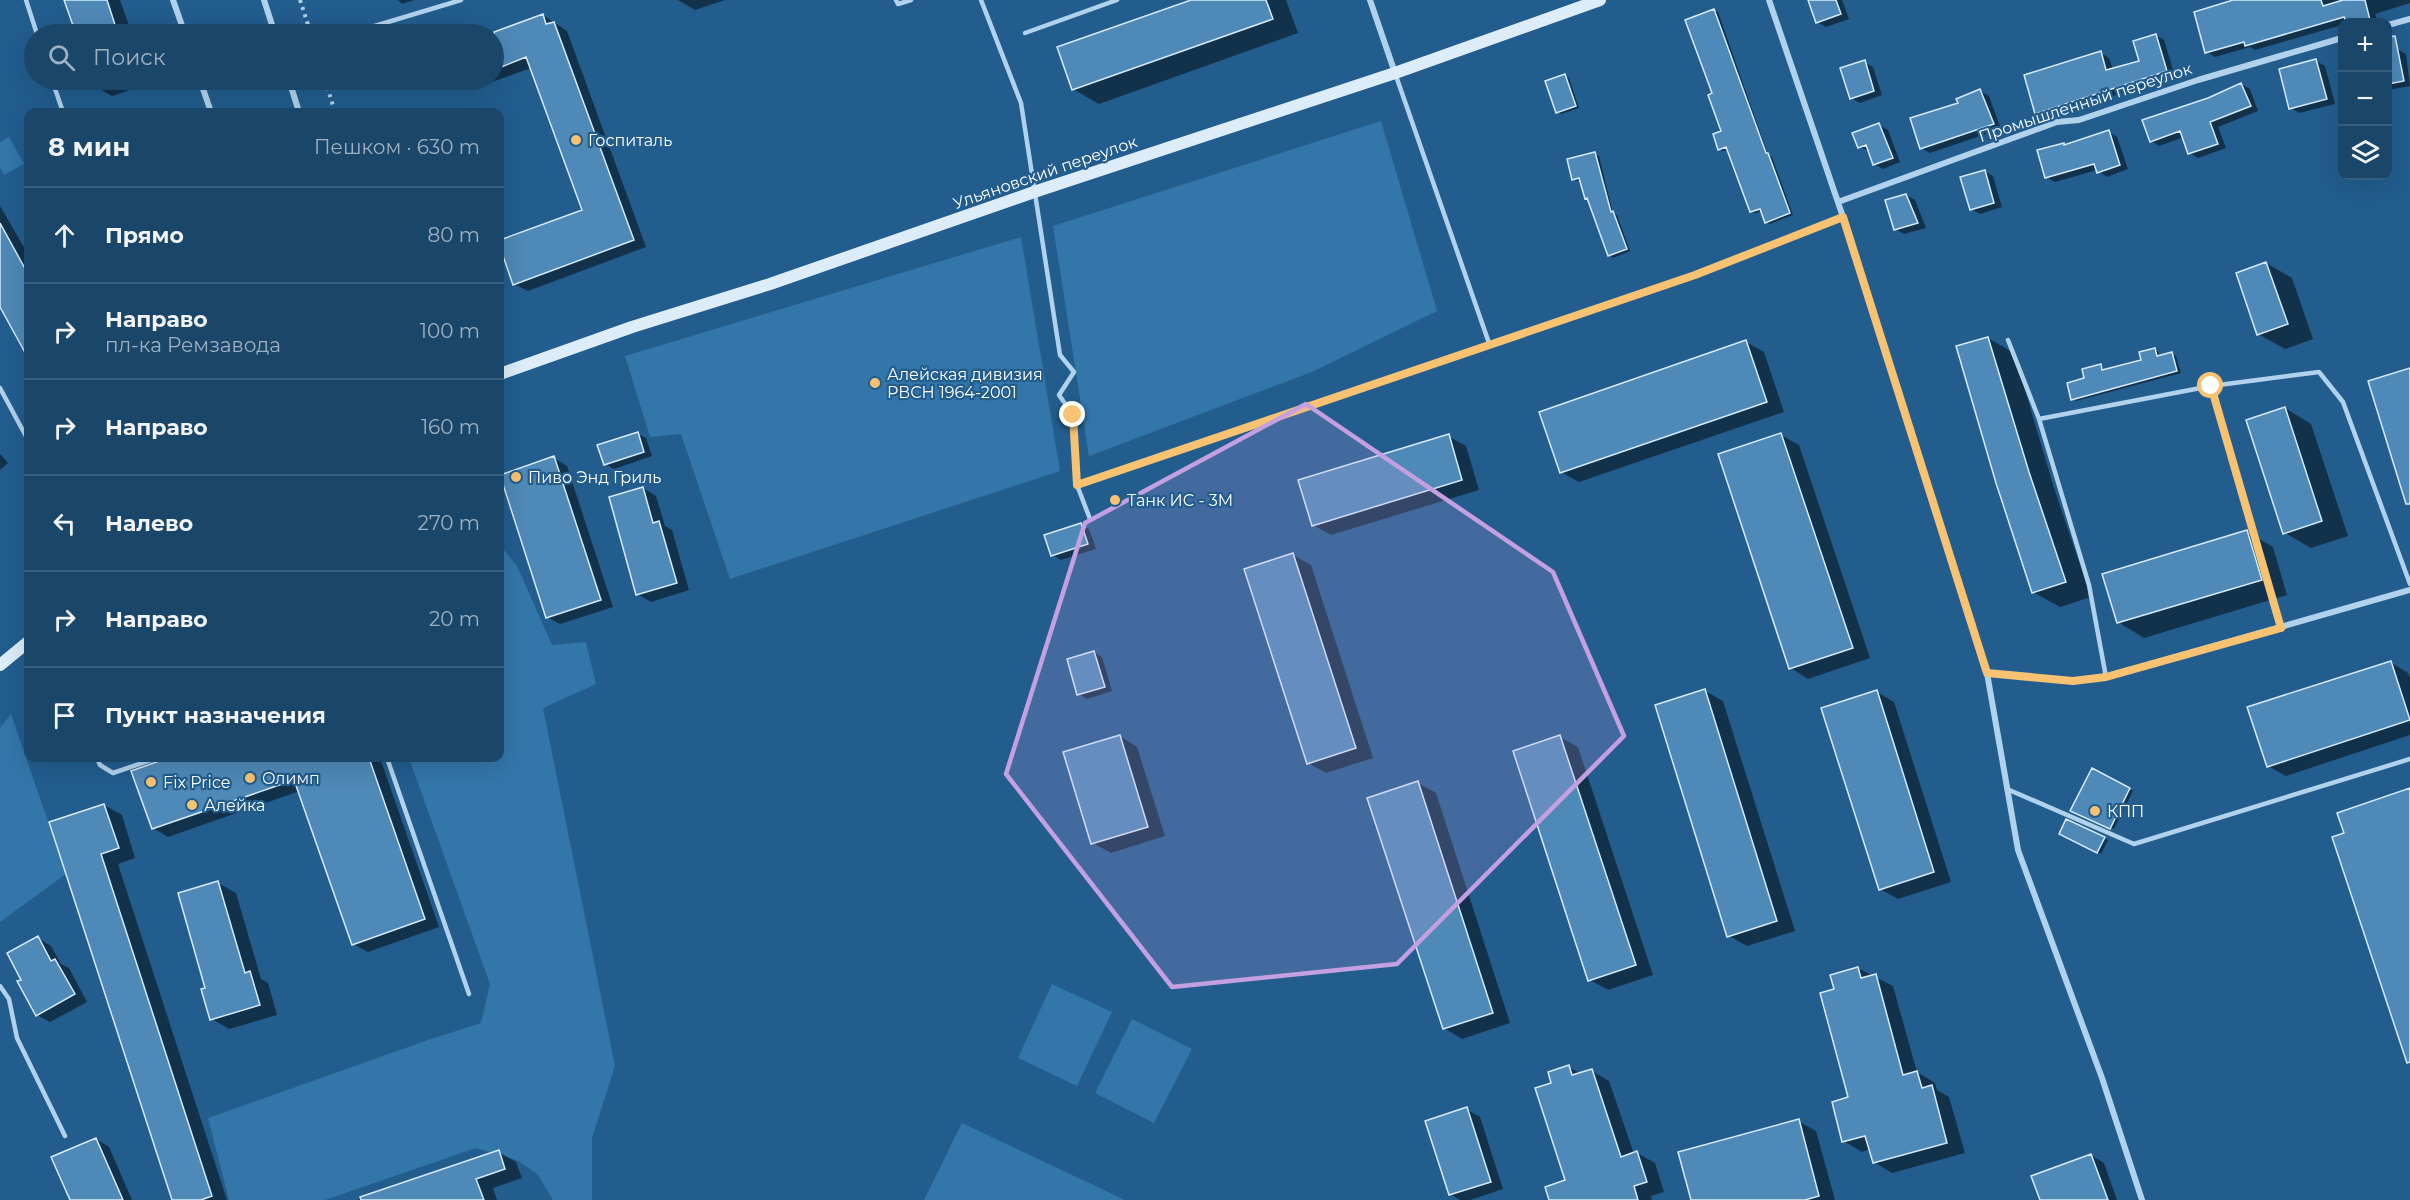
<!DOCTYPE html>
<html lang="ru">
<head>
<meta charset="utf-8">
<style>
	body { margin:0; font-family:Montserrat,sans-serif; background:#234d70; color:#f1f3f6 }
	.controls { position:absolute; right:18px; top:18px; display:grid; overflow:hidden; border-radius:12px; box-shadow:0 6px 24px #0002 }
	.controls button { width:54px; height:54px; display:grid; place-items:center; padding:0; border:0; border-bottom:2px solid #385e7e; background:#1a466a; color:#f1f3f6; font:30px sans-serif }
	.stop { position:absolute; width:18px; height:18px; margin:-14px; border:4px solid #f8c273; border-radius:50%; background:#fff }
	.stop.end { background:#f8c273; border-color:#fff; box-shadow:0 2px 6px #0008 }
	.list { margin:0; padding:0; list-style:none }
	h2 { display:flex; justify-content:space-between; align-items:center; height:78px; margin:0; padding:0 24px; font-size:26px }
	h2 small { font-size:20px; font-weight:400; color:#9fb1c1 }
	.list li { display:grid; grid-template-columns:39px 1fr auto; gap:18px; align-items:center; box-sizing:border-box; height:96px; padding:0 24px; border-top:2px solid #385e7e }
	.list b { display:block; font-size:22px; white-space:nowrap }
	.list p { margin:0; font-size:20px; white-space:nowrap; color:#9fb1c1 }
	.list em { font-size:20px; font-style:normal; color:#9fb1c1 }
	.icon { flex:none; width:33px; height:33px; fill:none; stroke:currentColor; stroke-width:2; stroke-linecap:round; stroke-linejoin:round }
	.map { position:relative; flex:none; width:2410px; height:1200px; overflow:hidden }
	.search { position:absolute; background:#1a466a; box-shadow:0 6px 24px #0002; left:24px; top:24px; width:480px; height:66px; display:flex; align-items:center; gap:15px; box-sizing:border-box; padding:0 21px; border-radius:33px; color:#9fb1c1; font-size:22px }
	.panel { position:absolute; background:#1a466a; box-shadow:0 6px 24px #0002; left:24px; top:108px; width:480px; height:654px; border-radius:12px }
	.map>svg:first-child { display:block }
</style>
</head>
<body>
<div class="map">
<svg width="2410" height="1200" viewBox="0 0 2410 1200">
	<rect width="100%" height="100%" fill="#225d8e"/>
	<path fill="#3376a9" d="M1381,121L1437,311L1312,372L1089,456L1053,226Z
		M9,137L24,164L4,175L0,168V142Z
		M1021,237L1060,471L730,579L681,434L650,437L625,356Z
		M500,545L517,566L552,645L586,642L596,684L543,708L615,1066L592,1138V1200H553L538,1175L519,1161L476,1148L325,1200H229L208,1118L428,1040L481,1023L490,984L409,758H500Z
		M11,714L66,874L0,922V728Z
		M1052,984L1112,1012L1077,1086L1018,1058Z
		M1132,1019L1192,1049L1154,1123L1095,1093Z
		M962,1123L1125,1200H924Z"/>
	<path fill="#0007" d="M66,0H120L132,34H77Z
		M398,0H414L402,4Z
		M678,0H725L695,10Z
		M1195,0H1286L1298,33L1099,104L1073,89Z
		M1813,0H1842L1849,19L1826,27L1817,22Z
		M2245,0H2338L2339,3L2349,0H2410V3L2375,14L2378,22H2342V25L2255,50L2250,47L2215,57L2207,52Z
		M1714,10L1718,12L1768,155L1772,157L1793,215L1770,224L1766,222L1762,211L1755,213L1751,211L1728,150L1723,151L1719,149L1723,132L1714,94Z
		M543,15L567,31L646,247L528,291L514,284L500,242L583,210L531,68L489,83L483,80H494V34H491Z
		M2156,35L2164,40L2175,76L2045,118L2037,113L2101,53L2109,58L2113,70L2140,62Z
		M2397,49L2406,54L2410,86L2388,90V51Z
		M2316,61L2325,66L2335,104L2299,113L2291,108Z
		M1864,62L1873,67L1882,95L1860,103L1851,98Z
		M1565,76L1569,78L1579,108L1561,114L1557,112Z
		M92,80H147L148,84L112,96L94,86Z
		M2241,84L2250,89L2258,111L2218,127L2226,148L2198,158L2190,153L2184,137L2159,146L2151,141L2209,99Z
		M1980,91L1989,96L2001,129L1930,153L1921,148L1960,104Z
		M1879,125L1888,130L1900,162L1883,169L1874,164L1870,151L1859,147Z
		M2109,132L2117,137L2128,169L2107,177L2097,170L2055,182L2046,177L2063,144L2066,146Z
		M1595,154L1599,156L1613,213L1617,215L1630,251L1613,258L1609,255L1589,200L1586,198L1581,180L1577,181L1573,179Z
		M1984,171L1993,176L2002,207L1980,214L1971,209Z
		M1906,195L1915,200L1926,228L1904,234L1895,229Z
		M0,206L28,254V355L0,304Z
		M2266,263L2292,278L2313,339L2285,349L2258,334Z
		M1988,338L2014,353L2054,488L2091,597L2060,607L2033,592Z
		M1746,342L1764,352L1784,412L1579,482L1561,472Z
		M2154,349L2158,351L2160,357L2172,354L2176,356L2181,373L2076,401L2073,399L2086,379L2101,366L2105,371L2143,361Z
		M2285,408L2311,424L2348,536L2311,548L2285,533Z
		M638,434L646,438L652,456L614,469L605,464Z
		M1781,435L1799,445L1870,658L1808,679L1791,668Z
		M1448,436L1466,446L1479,490L1331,535L1313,525Z
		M0,454L8,463L0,470Z
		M554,458L567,466L613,607L560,624L547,617L500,476Z
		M643,488L656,496L665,526L672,530L689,590L651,602L637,594Z
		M1080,524L1089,529L1096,549L1061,560L1053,555Z
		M2247,532L2273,547L2287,595L2144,638L2118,622Z
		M1293,555L1311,565L1373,758L1326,773L1308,763Z
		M1094,652L1102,657L1112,691L1087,699L1079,694Z
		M2390,662L2408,673L2410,678V735L2286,776L2268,766Z
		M1705,691L1723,701L1795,931L1747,946L1729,936Z
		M1877,692L1894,702L1951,882L1898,899L1880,889Z
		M1120,736L1137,747L1165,836L1111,853L1093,843Z
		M1560,737L1578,747L1653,975L1608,990L1590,980Z
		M174,758H380L439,927L368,952L353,944L300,791L168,837L153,828L133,772Z
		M2093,770L2133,791L2114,829L2076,813Z
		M1418,783L1436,793L1510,1023L1462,1039L1444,1028Z
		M104,805L122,815L135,858L118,864L227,1200H173L51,823Z
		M2067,821L2108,840L2101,854L2061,833Z
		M218,883L236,893L261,979L268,983L277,1015L229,1029L212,1019L207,989Z
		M38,938L51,946L61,964L69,968L87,1002L50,1022L37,1015L23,980Z
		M1858,968L1893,986L1917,1072L1935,1083L1937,1090L1949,1097L1965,1153L1892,1173L1874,1162L1870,1149L1862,1152L1844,1141L1850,1098L1836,990Z
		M1569,1067L1581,1074L1592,1071L1609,1081L1634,1154L1637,1153L1655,1163L1664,1192L1651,1196L1652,1200H1550L1567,1181L1553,1083Z
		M1466,1109L1480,1117L1503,1189L1470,1200H1460L1450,1194Z
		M1798,1121L1816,1131L1835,1200H1692Z
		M96,1139L109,1147L132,1200H71Z
		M499,1152L516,1162L522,1178L493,1188L497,1200H357Z
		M2091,1155L2104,1163L2117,1200H2042Z"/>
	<path fill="#4f89b7" stroke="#d6eaf9" stroke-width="1.5" d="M64,0H107L118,34H76Z
		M1191,0H1266L1273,19L1072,90L1057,47Z
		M1808,0H1836L1841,14L1816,23Z
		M2233,0H2321L2323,6L2343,0H2365L2370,20L2346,22L2344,17L2245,46L2244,42L2205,53L2194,12Z
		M1714,9L1766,153H1768L1790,213L1765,223L1760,209L1750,212L1726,147L1718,150L1713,134L1721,131L1708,95L1712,93L1685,20Z
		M543,14L546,24L554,22L634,240L513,285L500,247V240L582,210L526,57L494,70V32Z
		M2156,34L2167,71L2035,114L2024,75L2101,51L2106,70L2139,61L2133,41Z
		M2395,36L2404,81L2388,84V37Z
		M2316,59L2327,99L2289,109L2279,69Z
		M1865,60L1874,91L1850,99L1840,68Z
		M1565,74L1576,106L1556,113L1545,81Z
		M2241,83L2251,106L2210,122L2218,144L2188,154L2180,131L2150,142L2142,120L2208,98Z
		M1980,89L1994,124L1920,149L1910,118L1958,103L1956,99Z
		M1879,123L1893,158L1873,165L1866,145L1858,148L1852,133Z
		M2109,130L2120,165L2097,173L2094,164L2045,178L2037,150L2064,143V145Z
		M1595,152L1611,212L1613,211L1627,249L1608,256L1587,198L1585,199L1579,178L1572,180L1567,159Z
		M1985,170L1994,203L1970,210L1960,177Z
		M1906,194L1918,223L1894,230L1885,200Z
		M0,223L28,274V358L0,307Z
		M2266,262L2288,324L2257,335L2236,273Z
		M1988,337L2029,472L2066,582L2032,593L1996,483L1956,346Z
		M1746,340L1767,402L1560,473L1539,412Z
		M2155,348L2157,356L2172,352L2177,371L2071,400L2067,383L2084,378L2082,369L2101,364L2102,370L2141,360L2139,352Z
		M2410,368V504H2406L2368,381Z
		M2285,407L2322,521L2283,534L2246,420Z
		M638,432L644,452L604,465L597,445Z
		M1781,433L1853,648L1789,669L1718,454Z
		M1449,434L1462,480L1312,526L1298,480Z
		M554,456L601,600L546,618L500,475Z
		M643,487L653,523L659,521L677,583L636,595L609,497Z
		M1081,523L1088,544L1051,556L1044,535Z
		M2247,530L2262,580L2117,623L2102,574Z
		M1293,553L1356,748L1307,764L1244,569Z
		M1094,651L1105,687L1077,695L1067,659Z
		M2391,661L2410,720L2267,767L2247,707Z
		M1705,689L1777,921L1727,937L1655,705Z
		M1877,690L1934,872L1879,890L1821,708Z
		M1120,735L1148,827L1091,844L1063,752Z
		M1560,735L1636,965L1588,981L1513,751Z
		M168,758H369L425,919L352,945L294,780L152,829L131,771Z
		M2092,768L2130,788L2110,829L2070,811Z
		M1418,781L1493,1013L1443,1029L1367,798Z
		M2410,788V1062L2407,1063L2332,837L2344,833L2337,813Z
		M104,804L119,848L101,854L212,1196L201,1200H172L49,822Z
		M2066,819L2105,837L2097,853L2059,834Z
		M218,881L245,973L250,971L260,1005L210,1020L201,989L205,988L178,893Z
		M38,936L51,961L55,959L75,994L36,1016L17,981L21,980L7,953Z
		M1858,967L1861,978L1876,974L1903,1075L1917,1071L1922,1088L1932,1085L1947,1143L1873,1163L1865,1136L1842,1142L1832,1102L1848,1097L1820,993L1834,989L1830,975Z
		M1569,1065L1572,1075L1592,1069L1621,1157L1637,1151L1647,1182L1634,1186L1638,1200H1549L1545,1187L1565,1180L1535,1088L1551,1083L1548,1072Z
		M1467,1107L1491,1182L1449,1195L1425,1121Z
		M1799,1119L1819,1196L1805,1200H1691L1678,1152Z
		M96,1138L123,1200H70L51,1157Z
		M499,1150L505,1169L476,1179L484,1200H361L360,1197Z
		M2091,1154L2108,1200H2040L2031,1176Z"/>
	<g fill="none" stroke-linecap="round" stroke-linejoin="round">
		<path stroke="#b1d2ec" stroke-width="4" stroke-dasharray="3 4.5" stroke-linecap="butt" d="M300,0L311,34
			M325,80L335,112
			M1704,272L1833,221"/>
		<path stroke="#b1d2ec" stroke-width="4.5" d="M26,0L37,34
			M896,0L898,4L911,0
			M981,0L1021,103L1060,355L1074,372L1059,395L1073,415L1077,485L1090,519
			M1025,33L1117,0
			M348,34L461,0
			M1395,73L1489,343
			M52,80L63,112
			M2008,340L2039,419L2089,585L2106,677
			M0,388L28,440
			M2039,419L2211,386
			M1077,485L1695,275
			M2281,628L2211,386L2319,372L2343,402L2410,584
			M97,758L100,765L113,773L157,758
			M387,758L469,994
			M2007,789L2134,844L2410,759
			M0,986L9,999L17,1038L65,1136"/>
		<path stroke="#b1d2ec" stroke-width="6" d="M173,0L185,34
			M264,0L275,34
			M1370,0L1395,73
			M1769,0L1843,217L1987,673L2018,850L2102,1078L2142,1200
			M2388,25L2410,19
			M200,80L211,112
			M289,80L299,112
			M1838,202L2057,122L2079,120L2198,80L2342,38
			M1987,673L2073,681L2106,677L2410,590"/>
		<path stroke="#dcecf9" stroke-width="12" d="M500,374L632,327L770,284L1034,192L1395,73L1600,0
			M0,665L28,642"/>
	</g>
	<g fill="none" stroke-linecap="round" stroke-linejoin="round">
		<path stroke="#f8c273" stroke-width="8" d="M1073,415L1077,485L1695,275L1843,217L1987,673L2073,681L2106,677L2281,628L2211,386"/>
	</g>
	<path fill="#c4a0e2" fill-opacity="0.2" stroke="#c4a0e2" stroke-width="4.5" stroke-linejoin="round" d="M1306,404L1553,572L1624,736L1397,964L1172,987L1006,774L1085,523Z"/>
	<g fill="#f8c273" stroke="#225d8e" stroke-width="2">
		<circle cx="576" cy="140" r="6"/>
		<circle cx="875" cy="383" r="6"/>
		<circle cx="516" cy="477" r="6"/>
		<circle cx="1115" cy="500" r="6"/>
		<circle cx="250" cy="778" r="6"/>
		<circle cx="151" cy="782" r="6"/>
		<circle cx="192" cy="805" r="6"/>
		<circle cx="2095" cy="811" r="6"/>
	</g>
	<g text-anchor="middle" stroke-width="4.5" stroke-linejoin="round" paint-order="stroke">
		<g font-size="16" fill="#fff" stroke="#225d8e">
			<text transform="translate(2085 102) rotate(-18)" y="6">Промышленный переулок</text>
			<text transform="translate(1045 172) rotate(-19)" y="6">Ульяновский переулок</text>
		</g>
		<g font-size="16" fill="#fff" stroke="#225d8e" text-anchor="start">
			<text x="588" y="146">Госпиталь</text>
			<text x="887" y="380">Алейская дивизия<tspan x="887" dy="18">РВСН 1964-2001</tspan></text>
			<text x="528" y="483">Пиво Энд Гриль</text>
			<text x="1127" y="506">Танк ИС - 3М</text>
			<text x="262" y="784">Олимп</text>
			<text x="163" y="788">Fix Price</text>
			<text x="204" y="811">Алейка</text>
			<text x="2107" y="817">КПП</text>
		</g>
	</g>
</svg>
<div class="controls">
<button>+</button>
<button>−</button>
<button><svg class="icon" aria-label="layers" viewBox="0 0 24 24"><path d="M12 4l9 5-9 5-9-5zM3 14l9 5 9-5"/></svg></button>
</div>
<div class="stop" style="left:2211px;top:386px"></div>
<div class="stop end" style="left:1073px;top:415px"></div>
<div class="search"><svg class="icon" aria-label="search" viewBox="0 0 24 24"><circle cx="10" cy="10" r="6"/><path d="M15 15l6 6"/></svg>Поиск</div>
<section class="panel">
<h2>8 мин<small>Пешком · 630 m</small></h2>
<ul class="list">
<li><svg class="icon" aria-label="ahead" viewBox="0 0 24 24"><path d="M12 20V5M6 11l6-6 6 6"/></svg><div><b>Прямо</b></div><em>80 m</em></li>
<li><svg class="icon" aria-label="right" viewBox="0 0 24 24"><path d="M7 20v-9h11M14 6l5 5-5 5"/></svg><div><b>Направо</b><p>пл-ка Ремзавода</p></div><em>100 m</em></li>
<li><svg class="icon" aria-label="right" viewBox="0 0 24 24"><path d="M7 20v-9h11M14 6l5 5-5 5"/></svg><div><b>Направо</b></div><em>160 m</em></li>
<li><svg class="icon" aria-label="left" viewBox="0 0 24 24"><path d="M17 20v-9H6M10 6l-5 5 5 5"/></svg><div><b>Налево</b></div><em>270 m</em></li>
<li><svg class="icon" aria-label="right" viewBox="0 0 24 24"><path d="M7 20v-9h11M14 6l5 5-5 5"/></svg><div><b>Направо</b></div><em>20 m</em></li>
<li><svg class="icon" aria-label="arrive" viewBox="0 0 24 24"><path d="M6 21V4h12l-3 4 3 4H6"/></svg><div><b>Пункт назначения</b></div></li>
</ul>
</section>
</div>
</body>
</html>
